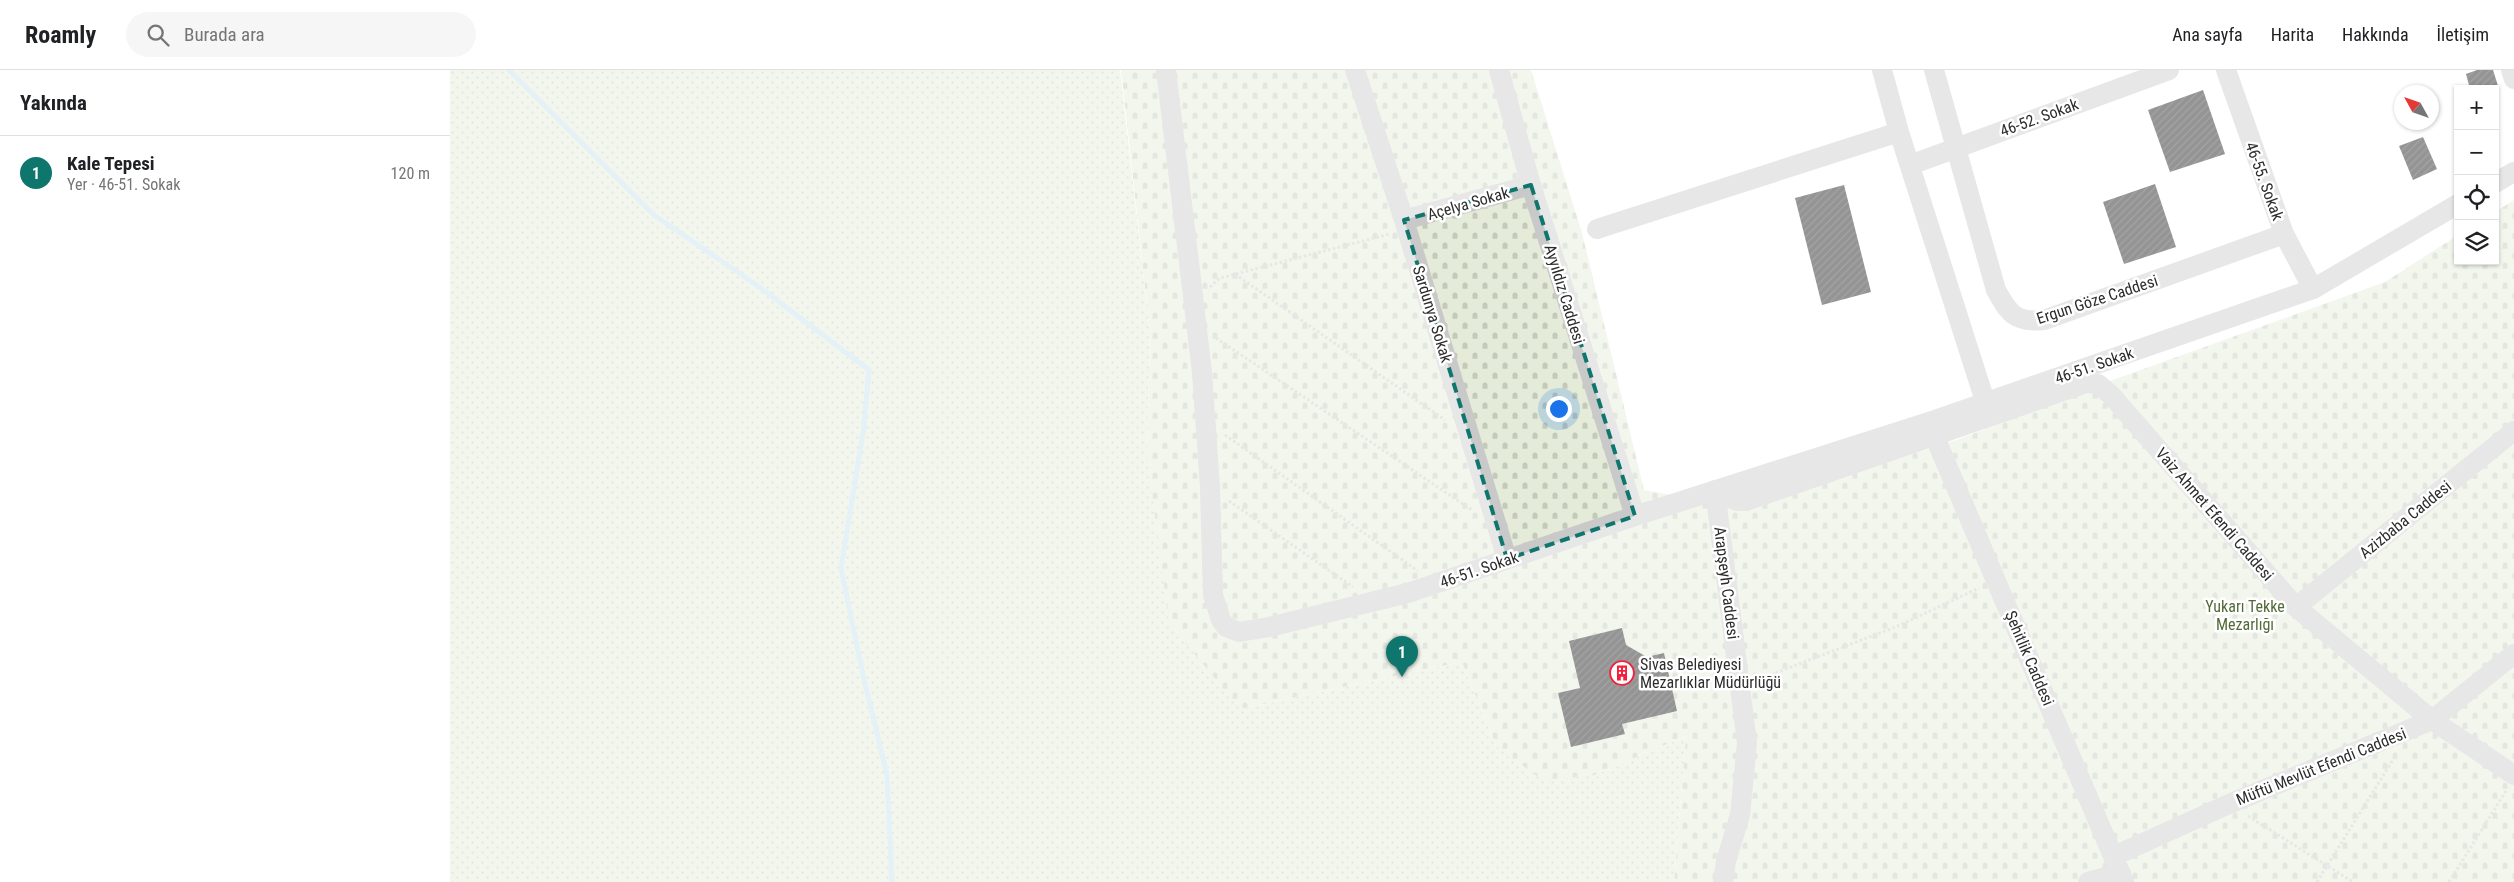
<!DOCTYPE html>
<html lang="tr">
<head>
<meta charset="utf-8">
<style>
	body { margin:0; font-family:"Roboto Condensed",sans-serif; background:#f6f6f6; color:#202124 }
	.controls { position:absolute; right:15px; top:15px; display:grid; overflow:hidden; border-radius:0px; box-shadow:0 1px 4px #0004 }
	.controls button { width:45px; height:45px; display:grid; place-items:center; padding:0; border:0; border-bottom:1px solid #e0e0e0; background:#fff; color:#202124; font:25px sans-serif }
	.compass { position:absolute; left:1944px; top:15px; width:45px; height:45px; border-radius:50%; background:#fff; box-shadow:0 1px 4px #0004; rotate:310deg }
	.you { position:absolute; left:1108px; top:338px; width:18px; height:18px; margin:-12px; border:4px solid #fff; border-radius:50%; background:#1a73e8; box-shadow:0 0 0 8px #1a73e833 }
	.badge { display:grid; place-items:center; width:32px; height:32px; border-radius:50%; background:#0f766e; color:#fff; font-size:16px; font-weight:700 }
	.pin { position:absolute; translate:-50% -41px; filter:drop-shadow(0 1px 2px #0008) }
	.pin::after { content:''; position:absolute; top:26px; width:18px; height:15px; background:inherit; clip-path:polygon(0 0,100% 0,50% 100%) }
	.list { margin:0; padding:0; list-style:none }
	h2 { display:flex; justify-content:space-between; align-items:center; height:65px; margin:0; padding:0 20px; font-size:21px }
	h2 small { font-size:16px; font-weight:400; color:#757577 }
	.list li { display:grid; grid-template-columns:32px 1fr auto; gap:15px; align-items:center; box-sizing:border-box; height:75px; padding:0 20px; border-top:1px solid #e0e0e0 }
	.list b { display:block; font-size:19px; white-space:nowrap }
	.list p { margin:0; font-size:16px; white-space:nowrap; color:#757577 }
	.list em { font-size:16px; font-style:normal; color:#757577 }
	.icon { flex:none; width:28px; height:28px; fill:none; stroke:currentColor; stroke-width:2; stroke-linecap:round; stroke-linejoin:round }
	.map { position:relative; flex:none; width:2064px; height:812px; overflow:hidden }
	header { display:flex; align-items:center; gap:30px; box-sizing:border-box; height:70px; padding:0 25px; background:#fff; border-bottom:1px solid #e0e0e0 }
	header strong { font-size:24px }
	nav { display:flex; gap:28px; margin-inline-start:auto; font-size:18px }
	.search { width:350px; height:45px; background:#f6f6f6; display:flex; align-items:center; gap:12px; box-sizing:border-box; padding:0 18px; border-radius:28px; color:#757577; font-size:19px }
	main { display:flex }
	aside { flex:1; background:#fff }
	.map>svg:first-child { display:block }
</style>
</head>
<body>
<header>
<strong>Roamly</strong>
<div class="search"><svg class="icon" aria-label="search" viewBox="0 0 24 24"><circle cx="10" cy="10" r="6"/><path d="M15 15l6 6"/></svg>Burada ara</div>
<nav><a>Ana sayfa</a><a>Harita</a><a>Hakkında</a><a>İletişim</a></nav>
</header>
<main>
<aside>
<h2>Yakında<small></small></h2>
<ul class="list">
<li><span class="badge">1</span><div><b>Kale Tepesi</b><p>Yer · 46-51. Sokak</p></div><em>120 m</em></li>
</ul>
</aside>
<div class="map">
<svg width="2064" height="812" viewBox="0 0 2064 812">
	<defs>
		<pattern id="green-dots" width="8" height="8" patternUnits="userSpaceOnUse" patternTransform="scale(1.25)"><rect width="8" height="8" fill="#e4ebd8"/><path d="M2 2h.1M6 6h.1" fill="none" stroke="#c4caba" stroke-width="1.8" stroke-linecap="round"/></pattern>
		<pattern id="cemetery-stones" width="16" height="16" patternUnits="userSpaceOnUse" patternTransform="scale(1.25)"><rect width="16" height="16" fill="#e4ebd8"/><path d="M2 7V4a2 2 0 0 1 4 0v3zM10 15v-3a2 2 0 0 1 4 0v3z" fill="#c4caba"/></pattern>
		<pattern id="building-hatch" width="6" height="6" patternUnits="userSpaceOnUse" patternTransform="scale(1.25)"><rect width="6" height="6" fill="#131313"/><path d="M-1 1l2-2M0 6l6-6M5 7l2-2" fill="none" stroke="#363636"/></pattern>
	</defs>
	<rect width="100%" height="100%" fill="#fff"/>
	<path fill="url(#green-dots)" d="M0,0H670L700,262L697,385L790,639L1012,592L1046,676L1142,706L1236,666L1224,812H0Z"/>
	<path fill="url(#cemetery-stones)" d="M671,0H1081L1132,163L1194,420L1292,438L1512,368L1646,316L1935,212L2008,165V191H2045V142L2064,130V812H1224L1236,666L1142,706L1092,710L1046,676L1012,592L790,639L719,553L697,385L700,262Z"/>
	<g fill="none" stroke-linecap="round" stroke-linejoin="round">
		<path stroke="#c3dfed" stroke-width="5" d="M59,0L204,145L311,218L419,300L414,357L391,498L413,605L437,705L442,812"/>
	</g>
	<path fill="url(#building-hatch)" d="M2027,0H2043L2049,19H2020L2016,4Z
		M1753,20L1775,84L1720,102L1698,40Z
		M1973,67L1987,99L1963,110L1949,76Z
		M1705,114L1726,177L1674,194L1653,132Z
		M1394,115L1421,222L1372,235L1345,128Z
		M1172,558L1176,575L1197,587L1214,583L1227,641L1172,654L1175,664L1121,677L1108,623L1130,618L1119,571Z"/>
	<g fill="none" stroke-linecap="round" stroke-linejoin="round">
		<path stroke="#c9c9c9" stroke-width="3" stroke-dasharray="2.5 2.5" stroke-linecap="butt" d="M785,204L995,350
			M760,217L770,208L940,164
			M766,268L1022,440
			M775,365L968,501
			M779,431L903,517
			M1307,610L1448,556L1529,518
			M1798,746L1903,812
			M1867,812L1946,685
			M1999,812L2056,721"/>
		<path stroke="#c9c9c9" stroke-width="20" d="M716,0L752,302L760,418L763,525L771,550L776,557L789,562L819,557L958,523L1185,446L1485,350L1863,219L2008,134
			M905,0L954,150L1057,489
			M1049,0L1081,115L1185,446
			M1432,0L1449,62L1535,331
			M1484,0L1546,220C1559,244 1566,253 1594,250L1834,164
			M1776,0L1834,164L1863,219
			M2061,0L2064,9
			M1460,95L1719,0
			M2045,113L2064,102
			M954,150L1081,115
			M1147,159L1449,62
			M1484,365L1674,812
			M1265,420L1287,431H1296L1636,313L1648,314L1661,325L1846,537L1982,650L2064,705
			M1265,420L1297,673L1290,745L1276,791L1273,812
			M1846,537L2064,361
			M1664,786L1779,734L1982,650L2064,584
			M1638,812L1671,803"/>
	</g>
	<path d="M0 0H2064V812H0ZM1081,115L1185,446L1057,489L954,150Z" fill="#fff" fill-opacity=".55" fill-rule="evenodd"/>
	<path fill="none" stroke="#0f766e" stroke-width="4" stroke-dasharray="10 6" stroke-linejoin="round" d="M1081,115L1185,446L1057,489L954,150Z"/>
	<defs>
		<g id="building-ring" transform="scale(1.25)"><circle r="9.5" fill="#fff" stroke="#f1213d" stroke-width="1.5"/><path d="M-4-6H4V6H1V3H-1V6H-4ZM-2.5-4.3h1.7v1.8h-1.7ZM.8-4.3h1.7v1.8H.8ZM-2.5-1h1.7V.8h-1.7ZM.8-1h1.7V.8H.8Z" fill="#f1213d"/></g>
	</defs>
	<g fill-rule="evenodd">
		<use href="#building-ring" x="1172" y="603"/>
	</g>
	<g text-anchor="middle" stroke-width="5" stroke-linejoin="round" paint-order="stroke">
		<g font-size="16" fill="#2c2c2c" stroke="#fff">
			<text transform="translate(1589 47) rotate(-20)" y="6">46-52. Sokak</text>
			<text transform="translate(1815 111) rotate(70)" y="6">46-55. Sokak</text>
			<text transform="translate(1018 133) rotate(-16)" y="6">Açelya Sokak</text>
			<text transform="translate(1115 224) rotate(73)" y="6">Ayyıldız Caddesi</text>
			<text transform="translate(1647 229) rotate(-18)" y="6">Ergun Göze Caddesi</text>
			<text transform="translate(983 244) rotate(73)" y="6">Sardunya Sokak</text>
			<text transform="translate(1644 295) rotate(-19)" y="6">46-51. Sokak</text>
			<text transform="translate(1765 444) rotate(49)" y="6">Vaiz Ahmet Efendi Caddesi</text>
			<text transform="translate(1955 449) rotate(-39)" y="6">Azizbaba Caddesi</text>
			<text transform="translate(1029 499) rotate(-19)" y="6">46-51. Sokak</text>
			<text transform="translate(1277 513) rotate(83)" y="6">Arapşeyh Caddesi</text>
			<text transform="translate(1580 588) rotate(67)" y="6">Şehitlik Caddesi</text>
			<text transform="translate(1871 696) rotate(-22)" y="6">Müftü Mevlüt Efendi Caddesi</text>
		</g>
		<g font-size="16" fill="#526a37" stroke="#fff">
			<text x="1795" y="542">Yukarı Tekke<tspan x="1795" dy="18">Mezarlığı</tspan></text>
		</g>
		<g font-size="16" fill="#2c2c2c" stroke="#fff" text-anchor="start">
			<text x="1190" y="600">Sivas Belediyesi<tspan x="1190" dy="18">Mezarlıklar Müdürlüğü</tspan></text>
		</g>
	</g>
</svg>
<div class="controls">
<button>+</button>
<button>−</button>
<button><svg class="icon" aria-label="locate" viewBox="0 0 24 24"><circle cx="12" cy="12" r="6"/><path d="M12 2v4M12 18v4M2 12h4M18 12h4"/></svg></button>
<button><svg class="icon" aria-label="layers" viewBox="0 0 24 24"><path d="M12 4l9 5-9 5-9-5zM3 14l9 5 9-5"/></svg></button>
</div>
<svg class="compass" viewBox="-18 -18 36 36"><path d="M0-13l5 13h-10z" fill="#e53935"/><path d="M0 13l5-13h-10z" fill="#757577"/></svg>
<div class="you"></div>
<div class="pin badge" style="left:952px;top:607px">1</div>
</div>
</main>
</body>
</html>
